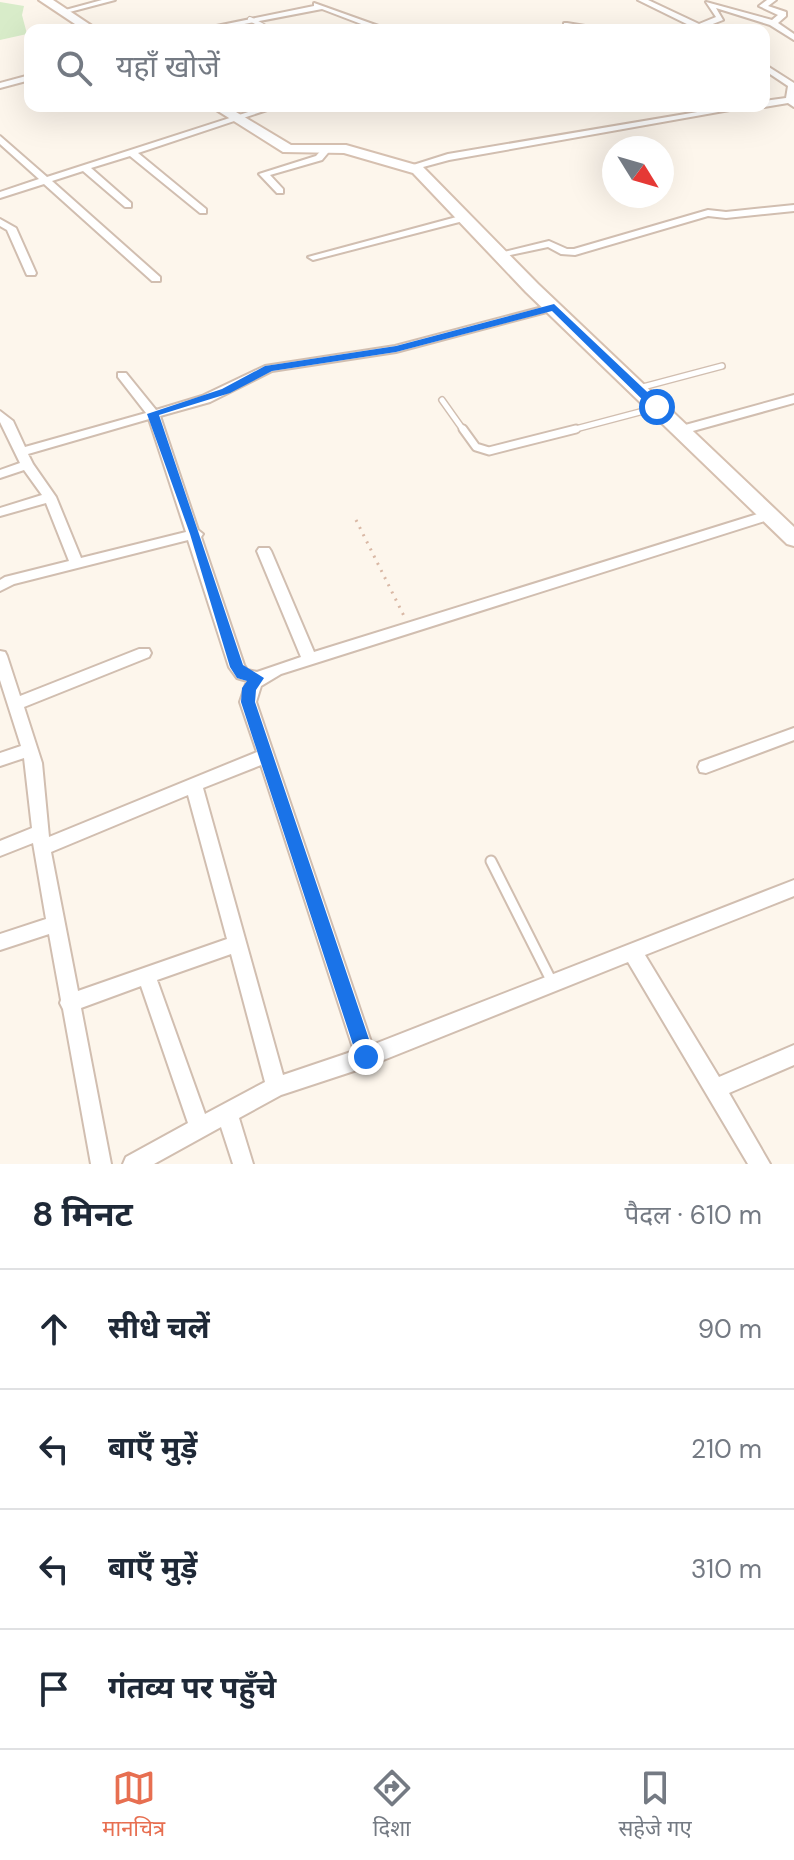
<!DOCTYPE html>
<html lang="hi">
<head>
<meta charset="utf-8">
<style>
	body { margin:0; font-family:"DM Sans","Noto Sans Devanagari",sans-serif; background:#f2f2f3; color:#1f2937 }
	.compass { position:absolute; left:602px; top:136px; width:72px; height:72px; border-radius:50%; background:#fff; box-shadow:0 8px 32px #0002; rotate:127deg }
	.stop { position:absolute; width:24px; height:24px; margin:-18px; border:6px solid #1a73e8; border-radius:50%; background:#fff }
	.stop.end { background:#1a73e8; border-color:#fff; box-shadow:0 2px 8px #0008 }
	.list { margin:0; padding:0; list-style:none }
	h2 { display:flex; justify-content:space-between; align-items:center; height:104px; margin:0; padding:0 32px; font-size:34px }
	h2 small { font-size:26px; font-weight:400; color:#747a83 }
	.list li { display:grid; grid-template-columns:52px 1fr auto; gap:24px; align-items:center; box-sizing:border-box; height:120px; padding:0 32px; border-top:2px solid #e0e1e3 }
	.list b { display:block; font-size:30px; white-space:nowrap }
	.list em { font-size:26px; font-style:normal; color:#747a83 }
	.icon { flex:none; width:44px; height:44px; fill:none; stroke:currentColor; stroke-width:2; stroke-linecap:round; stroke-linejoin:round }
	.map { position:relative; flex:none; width:794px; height:1164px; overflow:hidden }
	.search { position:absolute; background:#fff; box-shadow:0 8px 32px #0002; left:24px; right:24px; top:24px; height:88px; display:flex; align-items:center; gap:20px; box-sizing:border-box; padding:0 28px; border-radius:16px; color:#747a83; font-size:30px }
	.sheet { height:584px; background:#fff }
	nav { display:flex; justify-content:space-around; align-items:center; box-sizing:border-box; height:112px; border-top:2px solid #e0e1e3; background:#fff; font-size:22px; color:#747a83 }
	nav a { display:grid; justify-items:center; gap:4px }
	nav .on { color:#e76f51 }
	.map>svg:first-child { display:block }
</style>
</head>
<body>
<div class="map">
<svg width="794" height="1164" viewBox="0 0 794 1164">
	<rect width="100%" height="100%" fill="#fdf6ec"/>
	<path fill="#d8ecc9" d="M0,2L24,6L22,15L27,34L0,40Z"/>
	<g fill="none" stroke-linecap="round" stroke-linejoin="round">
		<g stroke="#d1beb0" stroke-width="6">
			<path id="lane-far3" d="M250,19L271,30"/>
		</g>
		<g stroke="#d1beb0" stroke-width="8">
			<path id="lane-far2" d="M639,388L722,366
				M442,400L464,431
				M568,431L655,408"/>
		</g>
		<g stroke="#d1beb0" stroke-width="11">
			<path id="lane-far1" d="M463,429L476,447L489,451L576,429"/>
		</g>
		<g stroke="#d1beb0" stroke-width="13">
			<path id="lane" d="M491,861L552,982"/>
		</g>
		<g stroke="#d1beb0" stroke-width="4">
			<path id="street" d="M102,0H115L62,14L58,12Z
				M638,0H648L699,24L716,17L706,2L772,20L778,15L759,6L767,0H776L768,6L786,12V16L778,23L794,34V40L770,25L716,8L723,20L705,27L709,30H699Z
				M314,3L384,28L377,30L322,9L213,30H197L314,6Z
				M567,23L597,28L601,30L564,27V23Z
				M764,64L794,83V107L788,103L764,107L762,106H764V101L786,98L788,86L764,70Z
				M30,75V80L0,88V83Z
				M267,106H279L138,153L206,209V213H200L130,156L91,168L131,203V207H125L83,171L52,181L160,277V281H152L44,184L0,198V192L39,179L0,144V136L47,177Z
				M733,106H752L449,160L412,170L407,167L448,154Z
				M325,146L332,148L322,160L270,175L283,189V193H277L259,174L316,156Z
				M794,205V211L726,218L708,216L575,255L561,254L548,247L501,257L496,254L549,241L567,249H574L708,210L726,212Z
				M464,215L467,216V220L313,260L308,257Z
				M0,219L16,228L36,273L35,275H27L26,273L7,230L0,226Z
				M554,304L559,307L558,309L396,352L272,371L210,402L160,416L198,530L203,534L201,537L244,665L247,670L257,672L301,657L257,551L259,548H269L271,551L314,652L764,512H774L776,515L774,518L281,674L261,686L256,702L372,1045L794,880V896L645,955L719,1077L794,1045V1065L729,1093L770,1164H748L628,962L366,1067L281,1095L239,1118L253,1164H233L221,1127L154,1164H123L126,1157L188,1123L141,986L81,1008L111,1164H91L63,1009L60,1003L61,1000L49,934L0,950V934L46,919L33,843L0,856V841L32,828L24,758L0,766V753L21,746L0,680V651L5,652L7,656L20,696L139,649H149L151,653L149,657L24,707L42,763L49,837L257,752L240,702L247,681L237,678L229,667L188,540L14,584L0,591V580L5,577L69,561L46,503L0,516V508L42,495L24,470L0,478V470L20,463L0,422V411L13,421L25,447L146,413L118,377V373H126L156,410L202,396L265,366L395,346ZM149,419L186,532L81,558L56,497L33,464L28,454ZM261,765L354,1051L283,1075L203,788ZM188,795L227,939L78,991L51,852ZM231,954L265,1082L205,1114L157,980Z
				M794,395V403L682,434L676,430L678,427Z
				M794,728V740L706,773L700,772L698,767L700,762Z"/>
		</g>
		<g stroke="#d6c0b0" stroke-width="4">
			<path id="secondary" d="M39,0H53L98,30H84Z
				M210,106H226L291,145H346L423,167L538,284L794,527V546L787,544L526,292L413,173L344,153L283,152Z"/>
		</g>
		<path stroke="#d9b8a5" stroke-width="3" stroke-dasharray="2 6" stroke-linecap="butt" d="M356,520L404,616"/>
		<use href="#lane-far3" stroke="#fff" stroke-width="4"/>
		<use href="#lane-far2" stroke="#fff" stroke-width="5"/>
		<use href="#lane-far1" stroke="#fff" stroke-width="7"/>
		<use href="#lane" stroke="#fff" stroke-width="9"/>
		<use href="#street" fill="#fff" fill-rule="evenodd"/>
		<use href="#secondary" fill="#fff" fill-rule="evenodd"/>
	</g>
	<path fill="#1a73e8" d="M554,304L661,405V410H653L552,311L396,352L272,371L230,393L159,415L243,665L264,678L256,690L255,702L375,1057L366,1066L357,1057L241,702L242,688L247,681L237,678L230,667L190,534L147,414L222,389L265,366L396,346Z"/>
</svg>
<svg class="compass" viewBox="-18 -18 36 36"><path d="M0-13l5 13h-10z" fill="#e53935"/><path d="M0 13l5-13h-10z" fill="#747a83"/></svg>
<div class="stop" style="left:657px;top:407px"></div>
<div class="stop end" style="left:366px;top:1057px"></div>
<div class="search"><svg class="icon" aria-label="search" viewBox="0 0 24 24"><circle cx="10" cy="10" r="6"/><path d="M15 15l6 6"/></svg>यहाँ खोजें</div>
</div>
<section class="sheet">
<h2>8 मिनट<small>पैदल · 610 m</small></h2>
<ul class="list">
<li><svg class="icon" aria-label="ahead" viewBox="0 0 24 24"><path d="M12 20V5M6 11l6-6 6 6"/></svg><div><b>सीधे चलें</b></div><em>90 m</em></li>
<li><svg class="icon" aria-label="left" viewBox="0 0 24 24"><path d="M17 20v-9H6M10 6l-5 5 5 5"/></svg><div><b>बाएँ मुड़ें</b></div><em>210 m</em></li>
<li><svg class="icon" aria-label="left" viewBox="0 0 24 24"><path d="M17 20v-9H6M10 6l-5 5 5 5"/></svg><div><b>बाएँ मुड़ें</b></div><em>310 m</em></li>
<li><svg class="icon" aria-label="arrive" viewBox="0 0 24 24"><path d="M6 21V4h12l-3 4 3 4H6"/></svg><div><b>गंतव्य पर पहुँचे</b></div></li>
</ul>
</section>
<nav>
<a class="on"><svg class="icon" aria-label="map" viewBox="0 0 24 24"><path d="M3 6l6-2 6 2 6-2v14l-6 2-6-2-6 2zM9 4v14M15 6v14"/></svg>मानचित्र</a>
<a><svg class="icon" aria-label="directions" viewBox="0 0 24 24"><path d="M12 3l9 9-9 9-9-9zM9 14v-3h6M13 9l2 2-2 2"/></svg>दिशा</a>
<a><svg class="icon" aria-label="saved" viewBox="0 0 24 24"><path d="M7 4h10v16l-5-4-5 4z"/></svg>सहेजे गए</a>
</nav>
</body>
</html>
